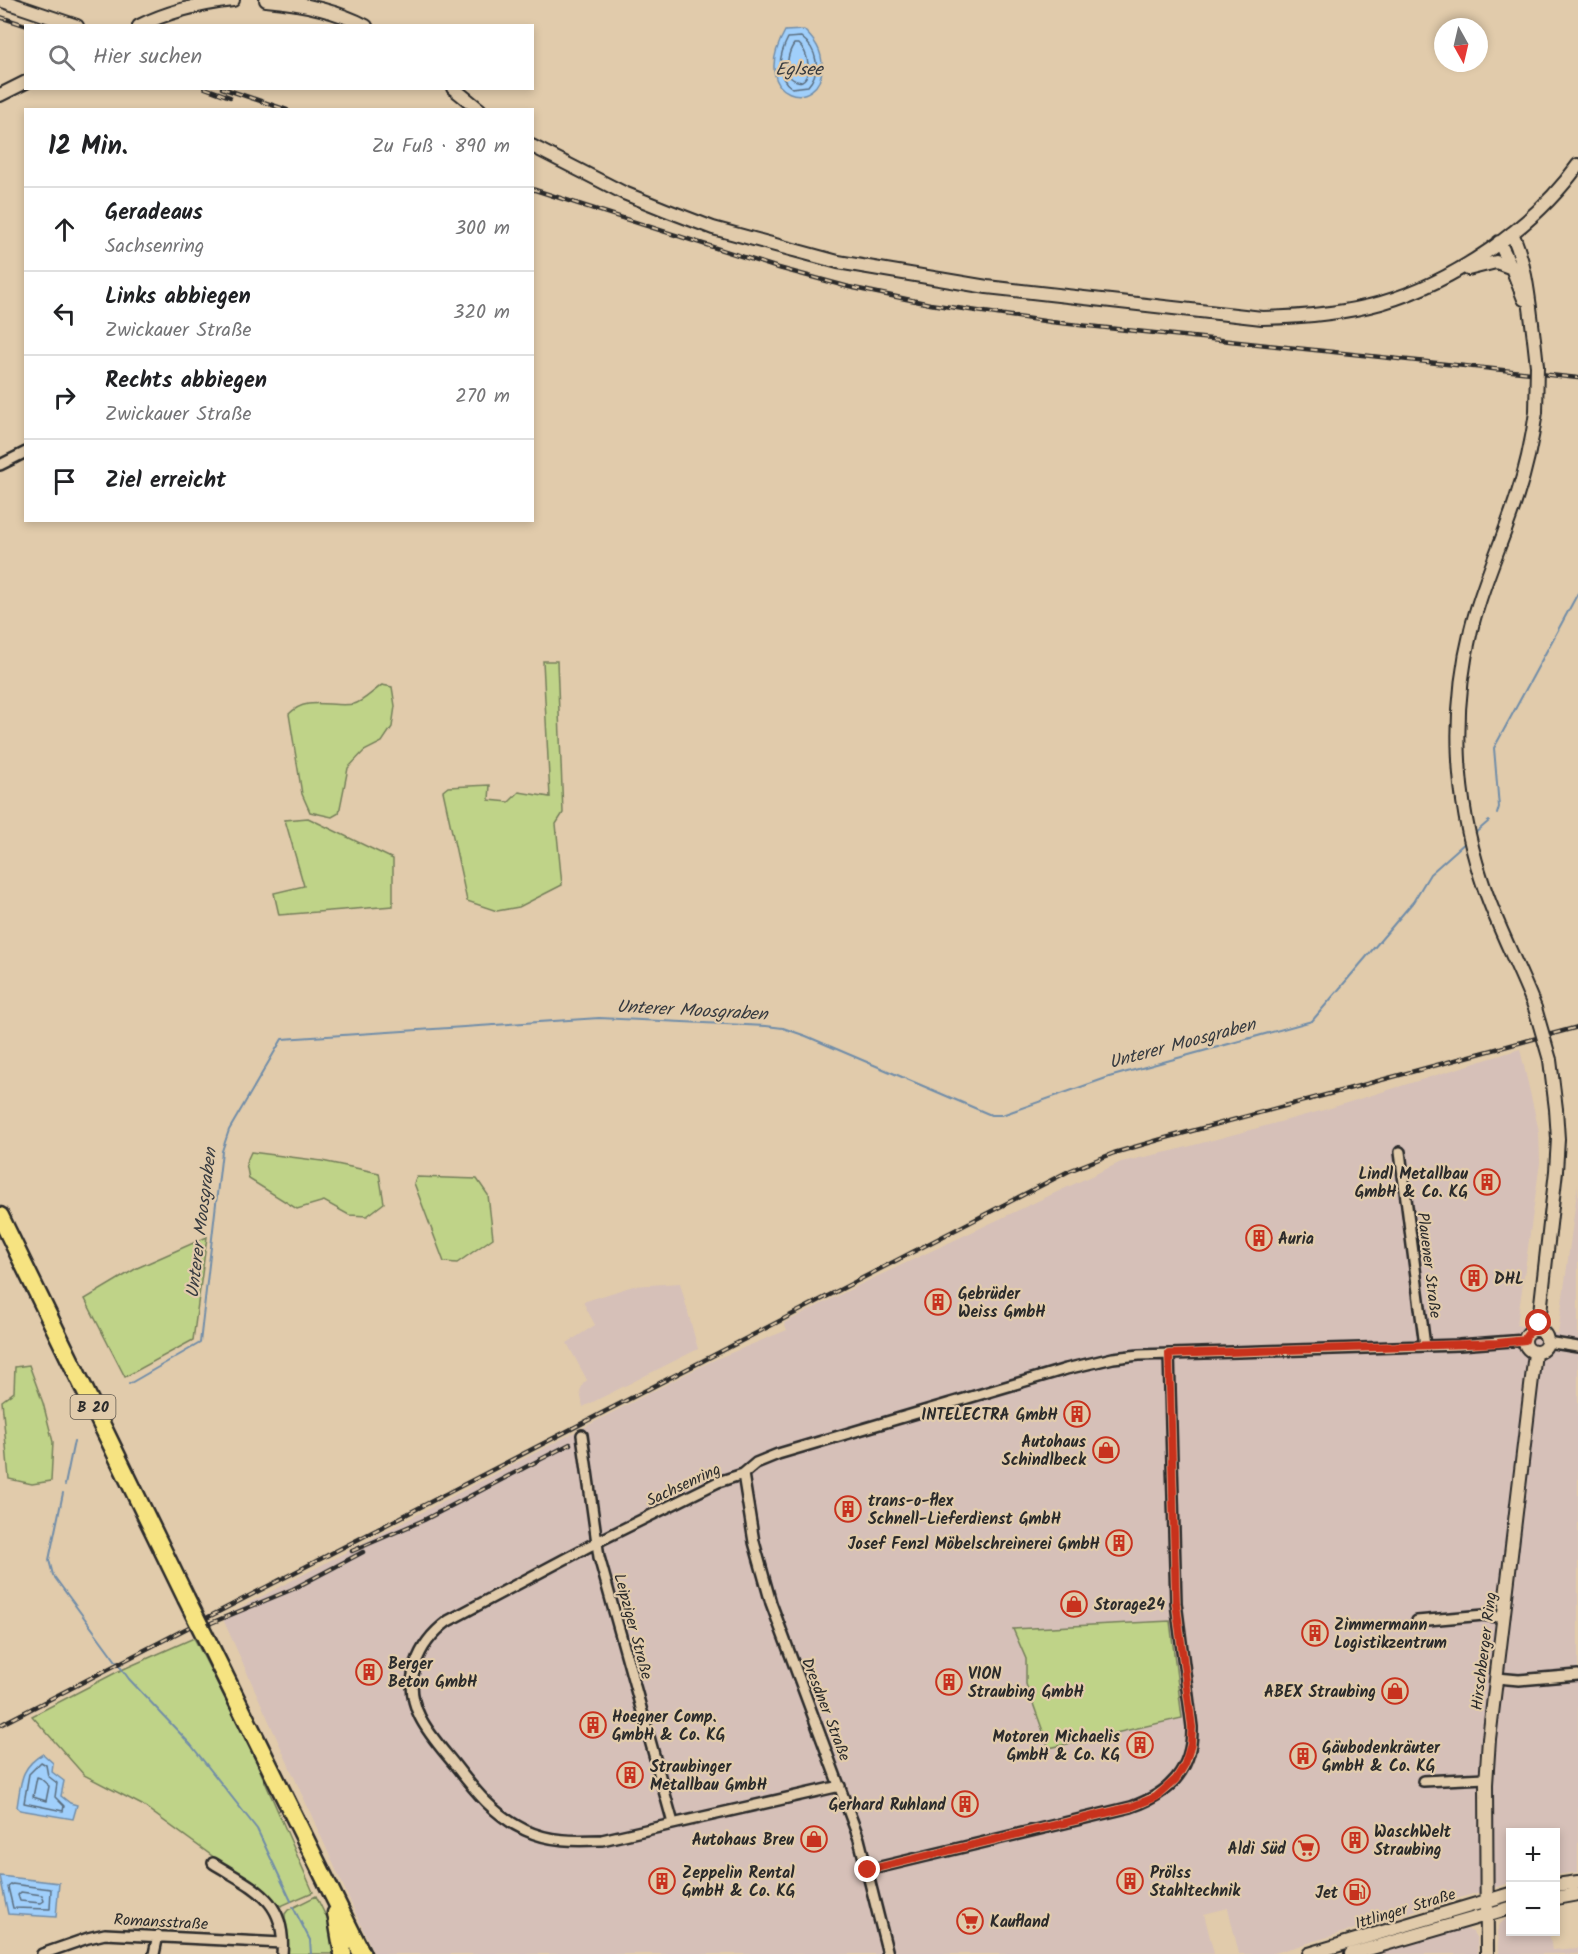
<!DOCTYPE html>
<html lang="de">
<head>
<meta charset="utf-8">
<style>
	body { margin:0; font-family:Kalam,sans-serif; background:#f2f2f2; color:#202124 }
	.controls { position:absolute; right:18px; bottom:18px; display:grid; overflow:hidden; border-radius:0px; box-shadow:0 3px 9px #0003 }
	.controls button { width:54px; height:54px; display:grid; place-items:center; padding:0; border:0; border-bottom:2px solid #e0e0e0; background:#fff; color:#202124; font:30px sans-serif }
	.compass { position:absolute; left:1434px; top:18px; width:54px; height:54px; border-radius:50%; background:#fff; box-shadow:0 3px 9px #0003; rotate:172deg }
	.stop { position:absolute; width:18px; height:18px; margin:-14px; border:4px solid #c8321e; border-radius:50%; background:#fff }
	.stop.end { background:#c8321e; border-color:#fff; box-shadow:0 2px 6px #0008 }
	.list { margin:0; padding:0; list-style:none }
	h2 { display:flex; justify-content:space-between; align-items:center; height:78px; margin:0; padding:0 24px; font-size:26px }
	h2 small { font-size:20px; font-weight:400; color:#757577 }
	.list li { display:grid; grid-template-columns:39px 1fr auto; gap:18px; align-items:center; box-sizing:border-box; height:84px; padding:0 24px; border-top:2px solid #e0e0e0 }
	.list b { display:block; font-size:22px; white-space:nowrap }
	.list p { margin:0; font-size:20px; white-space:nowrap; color:#757577 }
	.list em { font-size:20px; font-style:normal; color:#757577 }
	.icon { flex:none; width:33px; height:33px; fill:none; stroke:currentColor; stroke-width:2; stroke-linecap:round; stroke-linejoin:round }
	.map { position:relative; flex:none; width:1578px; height:1954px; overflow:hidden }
	.search { position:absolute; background:#fff; box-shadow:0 3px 9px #0003; left:24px; top:24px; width:510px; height:66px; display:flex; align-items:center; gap:15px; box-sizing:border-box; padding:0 21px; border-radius:0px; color:#757577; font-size:22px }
	.panel { position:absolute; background:#fff; box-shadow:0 3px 9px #0003; left:24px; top:108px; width:510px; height:414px; border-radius:0px }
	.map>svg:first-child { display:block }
</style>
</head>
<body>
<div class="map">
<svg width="1578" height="1954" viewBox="0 0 1578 1954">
	<rect width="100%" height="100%" fill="#e1cbab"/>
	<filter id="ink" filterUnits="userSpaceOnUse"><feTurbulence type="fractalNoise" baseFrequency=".0167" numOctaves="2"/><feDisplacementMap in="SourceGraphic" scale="12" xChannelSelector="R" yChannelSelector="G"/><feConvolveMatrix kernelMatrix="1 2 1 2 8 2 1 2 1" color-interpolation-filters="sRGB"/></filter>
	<g filter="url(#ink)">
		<path fill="#d6c0b8" d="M1520,1049L1539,1131L1540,1163L1517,1325L1558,1334L1578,1184V1872L1556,1875V1832H1510V1883L1271,1954H1239L1228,1908L1204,1914L1214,1954H374L222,1617L684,1375L716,1359L787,1330L784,1323L861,1284L1121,1162L1172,1151L1324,1110Z
			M680,1283L698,1349L583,1407L580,1391L583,1384L587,1380L567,1343L595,1325L583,1302L633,1286Z
			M1510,1915V1932H1549L1552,1950L1578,1948V1954H1499L1498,1926Z
			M1463,1928L1473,1932L1477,1939L1478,1954H1380Z"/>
		<path fill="#bfd388" stroke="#757f5a" stroke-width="1.5" d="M543,661H557L563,813L556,824L562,885L519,907L497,911L467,901L443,791L448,787L490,785L489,800L509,802L519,792L550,797Z
			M382,685L392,687L395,706L392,727L382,742L364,751L348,768L339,813L332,817L310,812L302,794L289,714C307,695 331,708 354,704C363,702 374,690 382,685Z
			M308,818L393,859V906L279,915L274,893L304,886L285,820Z
			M251,1152L322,1161L379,1173L384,1203L367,1216L349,1215L324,1201L297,1209L249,1179L246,1163Z
			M417,1177L477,1179L488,1195L493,1238L457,1263L444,1262L414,1183Z
			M207,1237L193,1340L125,1377L85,1299L137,1268Z
			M29,1365L43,1403L53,1442L51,1481L32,1484L9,1479L2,1401L14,1392L15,1367Z
			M1170,1621L1182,1718L1049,1748L1026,1684V1659L1013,1629Z
			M194,1638L249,1745L313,1892L281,1906L142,1805L84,1775L32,1716L119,1671Z
			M316,1896L335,1935L339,1954H286L285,1914L288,1910Z"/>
		<path fill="#a0cffb" stroke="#718da8" stroke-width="1.5" d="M804,30C815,41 822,50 822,66C823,114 746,101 785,31Z
			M43,1754L53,1763L52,1772L64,1781L61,1796L70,1803L77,1805L73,1819L20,1810L17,1807C21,1783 20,1767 43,1754Z
			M0,1876L59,1883L56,1917L8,1914Z"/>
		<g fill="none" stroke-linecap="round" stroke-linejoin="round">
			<path stroke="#5a6d7e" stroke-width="1.5" d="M801,37C817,49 822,70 808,86L792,88C775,76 779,55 788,38Z
				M794,44H799C814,58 810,94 790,77C786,67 787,54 794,44Z
				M41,1762L46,1765L48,1776L57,1783L55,1797L64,1806L63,1811L24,1803L29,1774Z
				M37,1777L40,1778L49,1786L46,1801L33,1797Z
				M12,1884L51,1889L50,1909L13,1908L8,1887Z
				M21,1892L42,1895L44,1901L41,1903L20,1901L18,1895Z"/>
			<path stroke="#718da8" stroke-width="2" d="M1497,814L1499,807L1494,748L1578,593
				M1473,835L1489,821
				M129,1384L200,1343L222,1151L229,1130L282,1039L599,1018L766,1026L783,1028L806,1036L991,1115H1002L1109,1077L1312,1021L1413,902L1430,874L1467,841
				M65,1485L74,1441
				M63,1493L49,1560L53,1575L129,1679L191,1745L257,1829L291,1901
				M293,1907L310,1940L311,1954"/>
			<g stroke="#2b2b2b" stroke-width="14">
				<path id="street" d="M0,465L26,452
					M1400,1152L1425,1346
					M1547,1342L1578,1347
					M582,1435L599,1557L673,1823
					M743,1474L754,1542L771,1603L859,1839L888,1954
					M1417,1621L1484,1615L1504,1618
					M1497,1678L1519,1680L1578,1675
					M1423,1781L1486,1778
					M840,1786L602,1840C575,1841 550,1842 525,1830C495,1816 475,1791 455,1765C443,1750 429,1735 420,1717C402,1681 417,1644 448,1621L597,1542L718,1482L743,1474L756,1463L778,1454L1066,1369L1113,1358L1139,1355L1459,1345L1525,1340
					M213,1863C253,1888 287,1899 282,1954
					M868,1870L1131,1807C1169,1794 1193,1770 1192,1727L1176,1603L1169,1354
					M42,1954L88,1938L105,1934L282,1943
					M154,1954L158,1935"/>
			</g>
			<g stroke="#2b2b2b" stroke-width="16">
				<path id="secondary" d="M0,0L77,26
					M266,0C301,3 335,10 366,26
					M139,26C169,11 199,4 233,0
					M453,88L480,110
					M0,95L26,82
					M532,146L624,193L666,210L713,228L838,262L987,287L1262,318C1302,317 1342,314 1381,303C1454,282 1534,227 1578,165
					M1512,233C1527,267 1529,302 1534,339
					M1499,242L1512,268L1524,299
					M1468,269L1496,262L1512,268
					M1535,1008C1518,964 1495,923 1481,878C1455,799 1451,711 1471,630C1482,584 1503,541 1517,496C1526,469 1532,441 1536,412
					M1525 1341a11 11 0 1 1 22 0a11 11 0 1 1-22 0Z
					M1538,1330L1556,1171L1558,1139L1556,1109L1550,1060
					M1556,1885L1578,1882
					M1556,1898L1578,1894
					M1309,1954L1510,1894
					M1351,1954L1510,1908
					M1487,1954L1486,1784L1489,1739L1535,1353"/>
			</g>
			<g stroke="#2b2b2b" stroke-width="21">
				<path id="highway" d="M0,1216L186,1598
					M209,1644L362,1954
					M336,1913L343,1954"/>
			</g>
			<use href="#street" stroke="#e1cbab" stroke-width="9"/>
			<use href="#secondary" stroke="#e1cbab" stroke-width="12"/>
			<use href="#highway" stroke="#f6e381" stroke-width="16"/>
			<g stroke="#2b2b2b" stroke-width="4.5">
				<path id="rail" d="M0,17L28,26
					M205,88L230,97
					M222,88L287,110
					M532,189L775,267L849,287L930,304L1051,322L1578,378
					M352,1551L424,1520L570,1444
					M211,1623L293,1589L363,1552
					M0,1725L1069,1171L1114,1153L1162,1139L1578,1027"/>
			</g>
			<use href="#rail" stroke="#e1cbab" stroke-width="2" stroke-dasharray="7" stroke-linecap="butt"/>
			<g stroke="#2b2b2b" stroke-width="16" stroke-linecap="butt">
				<path id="secondary-bridge" d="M1534,339L1537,366L1536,412
					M1535,1008L1550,1060"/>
			</g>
			<g stroke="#2b2b2b" stroke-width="21" stroke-linecap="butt">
				<path id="highway-bridge" d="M186,1598L209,1644"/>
			</g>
			<use href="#secondary-bridge" stroke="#e1cbab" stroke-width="12"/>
			<use href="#highway-bridge" stroke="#f6e381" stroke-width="16"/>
		</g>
	</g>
	<g fill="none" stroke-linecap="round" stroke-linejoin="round" filter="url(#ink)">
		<path stroke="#c8321e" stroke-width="8" d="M868,1870L1131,1807L1156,1797L1176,1779L1185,1764L1191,1744L1192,1727L1176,1603L1169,1354L1498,1343L1525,1340C1526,1334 1531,1330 1538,1330L1539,1323"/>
	</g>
	<defs>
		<g id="building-ring" transform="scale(1.35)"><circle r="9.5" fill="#e1cbab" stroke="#c8321e" stroke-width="1.5"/><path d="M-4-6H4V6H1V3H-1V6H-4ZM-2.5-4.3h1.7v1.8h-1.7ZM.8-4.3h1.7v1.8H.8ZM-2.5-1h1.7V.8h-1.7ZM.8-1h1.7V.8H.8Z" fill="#c8321e"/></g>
		<g id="shop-ring" transform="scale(1.35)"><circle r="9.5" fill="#e1cbab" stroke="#c8321e" stroke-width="1.5"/><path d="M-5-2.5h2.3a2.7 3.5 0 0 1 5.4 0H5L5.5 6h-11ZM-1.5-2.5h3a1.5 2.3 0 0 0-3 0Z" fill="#c8321e"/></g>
		<g id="supermarket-ring" transform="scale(1.35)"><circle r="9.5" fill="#e1cbab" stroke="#c8321e" stroke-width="1.5"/><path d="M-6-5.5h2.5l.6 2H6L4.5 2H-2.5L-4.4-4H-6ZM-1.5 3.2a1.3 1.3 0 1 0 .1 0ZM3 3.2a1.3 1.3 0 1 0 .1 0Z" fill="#c8321e"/></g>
		<g id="fuel-ring" transform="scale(1.35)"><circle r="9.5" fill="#e1cbab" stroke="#c8321e" stroke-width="1.5"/><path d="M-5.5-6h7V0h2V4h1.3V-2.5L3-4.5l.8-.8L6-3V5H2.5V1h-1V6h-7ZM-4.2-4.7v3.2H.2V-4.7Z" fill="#c8321e"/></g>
	</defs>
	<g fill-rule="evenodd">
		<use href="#building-ring" x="1487" y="1182"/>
		<use href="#building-ring" x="1259" y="1238"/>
		<use href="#building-ring" x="1474" y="1278"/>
		<use href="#building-ring" x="938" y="1302"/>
		<use href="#building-ring" x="1077" y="1414"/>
		<use href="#shop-ring" x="1106" y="1450"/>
		<use href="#building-ring" x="848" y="1509"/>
		<use href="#building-ring" x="1119" y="1543"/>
		<use href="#shop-ring" x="1074" y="1604"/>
		<use href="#building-ring" x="1315" y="1633"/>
		<use href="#building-ring" x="369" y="1672"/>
		<use href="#building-ring" x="949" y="1682"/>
		<use href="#shop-ring" x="1395" y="1691"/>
		<use href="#building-ring" x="593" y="1725"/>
		<use href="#building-ring" x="1140" y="1745"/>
		<use href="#building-ring" x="1303" y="1756"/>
		<use href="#building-ring" x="630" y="1775"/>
		<use href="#building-ring" x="965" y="1804"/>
		<use href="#shop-ring" x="814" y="1839"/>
		<use href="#building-ring" x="1355" y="1840"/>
		<use href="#supermarket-ring" x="1306" y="1848"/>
		<use href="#building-ring" x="662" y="1881"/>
		<use href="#building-ring" x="1130" y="1881"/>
		<use href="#fuel-ring" x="1357" y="1892"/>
		<use href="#supermarket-ring" x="970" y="1921"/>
	</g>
	<g text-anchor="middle" stroke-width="4.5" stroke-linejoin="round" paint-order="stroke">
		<rect fill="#e1cbab" stroke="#625b51" stroke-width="1.5" x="70.5" y="1395" width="45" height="24" rx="4.5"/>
		<g font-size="15" font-weight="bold" fill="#2b2b2b">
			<text x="93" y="1412">B 20</text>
		</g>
		<g font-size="16" font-weight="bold" fill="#2b2b2b" stroke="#e1cbab" text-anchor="start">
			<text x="1468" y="1179" text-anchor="end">Lindl Metallbau<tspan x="1468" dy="18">GmbH &amp; Co. KG</tspan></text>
			<text x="1278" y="1244">Auria</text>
			<text x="1494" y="1284">DHL</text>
			<text x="958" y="1299">Gebrüder<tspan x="958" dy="18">Weiss GmbH</tspan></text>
			<text x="1058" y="1420" text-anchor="end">INTELECTRA GmbH</text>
			<text x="1086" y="1447" text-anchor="end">Autohaus<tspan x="1086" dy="18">Schindlbeck</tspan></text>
			<text x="868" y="1506">trans-o-flex<tspan x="868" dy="18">Schnell-Lieferdienst GmbH</tspan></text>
			<text x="1100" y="1549" text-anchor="end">Josef Fenzl Möbelschreinerei GmbH</text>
			<text x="1094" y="1610">Storage24</text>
			<text x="1334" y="1630">Zimmermann<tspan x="1334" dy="18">Logistikzentrum</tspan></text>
			<text x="388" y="1669">Berger<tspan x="388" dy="18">Beton GmbH</tspan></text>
			<text x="968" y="1679">VION<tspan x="968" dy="18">Straubing GmbH</tspan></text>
			<text x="1376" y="1697" text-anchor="end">ABEX Straubing</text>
			<text x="612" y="1722">Hoegner Comp.<tspan x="612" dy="18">GmbH &amp; Co. KG</tspan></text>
			<text x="1120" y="1742" text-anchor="end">Motoren Michaelis<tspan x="1120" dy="18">GmbH &amp; Co. KG</tspan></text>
			<text x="1322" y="1753">Gäubodenkräuter<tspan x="1322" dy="18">GmbH &amp; Co. KG</tspan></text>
			<text x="650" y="1772">Straubinger<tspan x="650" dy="18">Metallbau GmbH</tspan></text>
			<text x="946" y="1810" text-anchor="end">Gerhard Ruhland</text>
			<text x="1374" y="1837">WaschWelt<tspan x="1374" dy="18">Straubing</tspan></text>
			<text x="794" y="1845" text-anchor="end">Autohaus Breu</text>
			<text x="1286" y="1854" text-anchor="end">Aldi Süd</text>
			<text x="682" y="1878">Zeppelin Rental<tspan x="682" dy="18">GmbH &amp; Co. KG</tspan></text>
			<text x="1150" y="1878">Prölss<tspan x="1150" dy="18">Stahltechnik</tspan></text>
			<text x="1338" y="1898" text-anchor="end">Jet</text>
			<text x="990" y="1927">Kaufland</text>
		</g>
		<g font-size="16" fill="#2b2b2b" stroke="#e1cbab">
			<text transform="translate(1430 1265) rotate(83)" y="6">Plauener Straße</text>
			<text transform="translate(683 1484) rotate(-25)" y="6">Sachsenring</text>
			<text transform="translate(634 1626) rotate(75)" y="6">Leipziger Straße</text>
			<text transform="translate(1483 1651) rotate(-83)" y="6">Hirschberger Ring</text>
			<text transform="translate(827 1709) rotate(69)" y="6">Dresdner Straße</text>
			<text transform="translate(1405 1908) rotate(-17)" y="6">Ittlinger Straße</text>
			<text transform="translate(161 1921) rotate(3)" y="6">Romansstraße</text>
		</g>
		<g font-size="18" font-style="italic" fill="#373b40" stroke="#e1cbab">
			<text x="799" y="75">Eglsee</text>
			<text transform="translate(692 1010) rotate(3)" y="6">Unterer Moosgraben</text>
			<text transform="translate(1182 1043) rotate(-15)" y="6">Unterer Moosgraben</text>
			<text transform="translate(201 1223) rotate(-83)" y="6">Unterer Moosgraben</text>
		</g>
	</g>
</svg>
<div class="controls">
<button>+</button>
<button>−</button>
</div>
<svg class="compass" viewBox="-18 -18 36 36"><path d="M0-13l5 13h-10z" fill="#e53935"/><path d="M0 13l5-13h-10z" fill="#757577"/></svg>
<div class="stop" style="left:1539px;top:1323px"></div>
<div class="stop end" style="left:868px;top:1870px"></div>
<div class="search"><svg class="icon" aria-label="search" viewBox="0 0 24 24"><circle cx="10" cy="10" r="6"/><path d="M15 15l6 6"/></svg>Hier suchen</div>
<section class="panel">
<h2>12 Min.<small>Zu Fuß · 890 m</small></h2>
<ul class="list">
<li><svg class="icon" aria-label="ahead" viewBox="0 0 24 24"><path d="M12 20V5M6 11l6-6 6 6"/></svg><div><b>Geradeaus</b><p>Sachsenring</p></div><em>300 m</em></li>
<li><svg class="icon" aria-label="left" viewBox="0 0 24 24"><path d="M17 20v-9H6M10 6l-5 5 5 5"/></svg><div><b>Links abbiegen</b><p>Zwickauer Straße</p></div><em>320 m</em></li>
<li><svg class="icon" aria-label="right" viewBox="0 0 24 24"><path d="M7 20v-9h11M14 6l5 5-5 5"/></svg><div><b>Rechts abbiegen</b><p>Zwickauer Straße</p></div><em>270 m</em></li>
<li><svg class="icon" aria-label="arrive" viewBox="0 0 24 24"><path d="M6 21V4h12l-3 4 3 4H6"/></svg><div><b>Ziel erreicht</b></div></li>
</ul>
</section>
</div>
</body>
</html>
